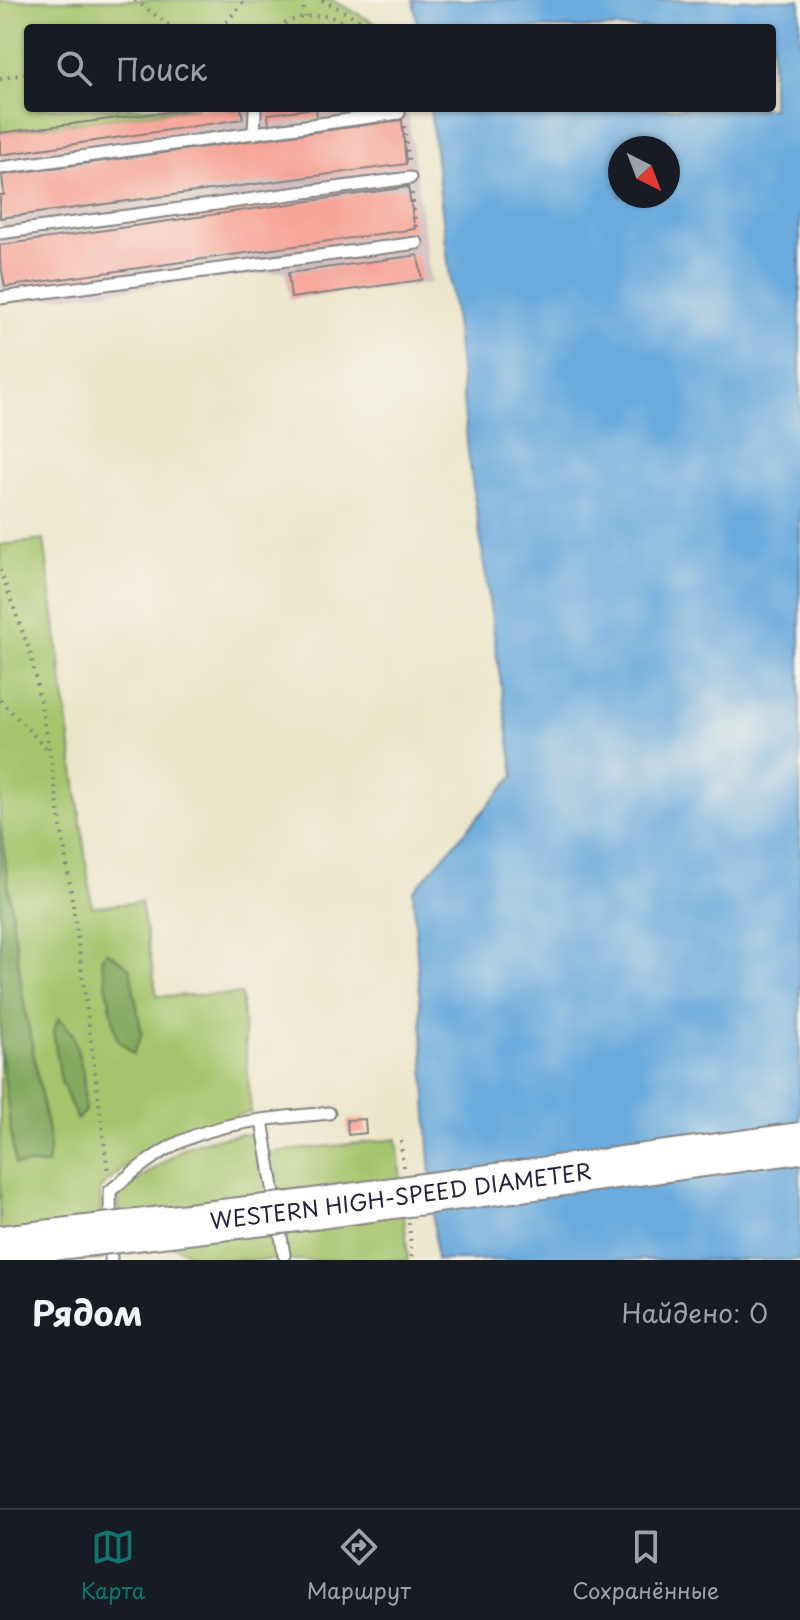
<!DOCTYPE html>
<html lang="ru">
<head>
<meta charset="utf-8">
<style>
	body { margin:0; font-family:"Playpen Sans",sans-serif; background:#20242c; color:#f1f3f6 }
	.compass { position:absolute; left:608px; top:136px; width:72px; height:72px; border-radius:50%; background:#171b24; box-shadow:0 2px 6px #0004; rotate:138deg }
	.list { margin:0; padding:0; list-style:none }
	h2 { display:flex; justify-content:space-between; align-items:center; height:104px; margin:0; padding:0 32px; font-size:34px }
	h2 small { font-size:26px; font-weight:400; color:#9ea1a6 }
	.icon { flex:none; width:44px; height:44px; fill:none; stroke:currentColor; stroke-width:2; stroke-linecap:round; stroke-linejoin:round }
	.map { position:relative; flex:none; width:800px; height:1260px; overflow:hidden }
	.search { position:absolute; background:#171b24; box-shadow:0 2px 6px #0004; left:24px; right:24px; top:24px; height:88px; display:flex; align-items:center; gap:20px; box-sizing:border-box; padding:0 28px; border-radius:8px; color:#9ea1a6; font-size:30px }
	.sheet { height:248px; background:#171b24 }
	nav { display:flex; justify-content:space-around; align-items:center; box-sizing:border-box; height:112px; border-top:2px solid #363941; background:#171b24; font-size:22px; color:#9ea1a6 }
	nav a { display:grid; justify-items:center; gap:4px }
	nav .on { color:#0f766e }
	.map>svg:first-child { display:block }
</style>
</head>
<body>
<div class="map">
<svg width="800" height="1260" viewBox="0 0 800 1260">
	<rect width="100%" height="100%" fill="#f7f3e8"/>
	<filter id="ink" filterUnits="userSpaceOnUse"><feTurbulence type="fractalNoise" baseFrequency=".0125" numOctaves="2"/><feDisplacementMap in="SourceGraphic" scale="16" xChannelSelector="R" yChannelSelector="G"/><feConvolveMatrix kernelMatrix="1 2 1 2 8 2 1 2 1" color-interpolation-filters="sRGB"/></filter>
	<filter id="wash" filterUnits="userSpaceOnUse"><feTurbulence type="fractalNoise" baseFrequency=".006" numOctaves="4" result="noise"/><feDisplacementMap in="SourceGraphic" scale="32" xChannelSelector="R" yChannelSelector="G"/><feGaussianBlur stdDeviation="1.8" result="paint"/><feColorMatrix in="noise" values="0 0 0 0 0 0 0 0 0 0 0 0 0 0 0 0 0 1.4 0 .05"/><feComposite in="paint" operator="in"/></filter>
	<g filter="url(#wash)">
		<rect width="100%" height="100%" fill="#ebe6ca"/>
		<path fill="#d2bfc0" d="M198,108H251L266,113L302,108H407L431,283L290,299L285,271L0,304V133Z"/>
		<path fill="#a5c46c" stroke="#647354" stroke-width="2" d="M0,0H332L384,28H28V108H198L0,133Z
			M44,540L92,907L141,902L157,996L241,994L251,1112C223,1120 193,1127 167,1140C142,1153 121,1170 100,1188L102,1260H19L0,1230V545Z
			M241,1134L253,1135L257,1154L397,1139L408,1260H200C168,1239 156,1242 120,1244L117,1194L186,1147L208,1140Z"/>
		<path fill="#84aa60" stroke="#53664e" stroke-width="2" d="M0,821L22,991L50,1143L47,1165H15L0,1044Z
			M107,951L130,968L142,1034L133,1054L117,1038L101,959Z
			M59,1018L73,1034L83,1072L85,1111L77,1120L61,1081L53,1032Z"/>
		<path fill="#6aaadd" stroke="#46668c" stroke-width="2" fill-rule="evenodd" d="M413,0H800V1260H436L413,891L514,776L468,452L457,339L430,108H772V28H418ZM620,148H668V196H620Z"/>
		<g id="blocks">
			<path fill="#f7a498" d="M198,108H241L243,119L0,155V133Z
				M316,108L317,118L269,125L268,114Z
				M402,120L406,164L0,218V195H4L2,175Z
				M408,187L415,229L5,287L0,261V245Z
				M418,255L422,280L291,298L288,273Z
				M365,1119L366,1133L348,1135L347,1120Z"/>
		</g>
	</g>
	<g filter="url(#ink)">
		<use href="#blocks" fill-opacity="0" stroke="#868482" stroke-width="2"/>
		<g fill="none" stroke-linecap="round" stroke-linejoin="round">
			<g stroke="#868482" stroke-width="15">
				<path id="lane" d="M254,134L255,110
					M0,168L399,113
					M0,233L410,178
					M0,298L417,243
					M262,1120L284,1255
					M111,1260L110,1191C132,1173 156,1153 182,1141C227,1120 280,1118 329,1113"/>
			</g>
			<path stroke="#868482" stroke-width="4" stroke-dasharray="2 6" stroke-linecap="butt" d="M135,0L173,28
				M303,0L304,17
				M322,0L376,28
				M221,28L245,0
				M278,28C291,17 318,13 334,18C339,19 346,25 350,28
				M0,79L28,73
				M404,126L409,165
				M412,193L416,228
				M0,570L31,655L50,752L75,919L108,1172
				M0,700L48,750
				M401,1141L403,1167
				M409,1223L412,1260"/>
			<use href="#lane" stroke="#fff" stroke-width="11"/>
			<g stroke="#868482" stroke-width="44" stroke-linecap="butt">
				<g id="highway-bridge">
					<path id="s1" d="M0,1246L290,1212L800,1143"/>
				</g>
			</g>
			<use href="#highway-bridge" stroke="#fff" stroke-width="40"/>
		</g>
	</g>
	<g text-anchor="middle" stroke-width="7" stroke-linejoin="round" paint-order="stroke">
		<g font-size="22" fill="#22223b" stroke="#f7f3e8">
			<text dy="8" stroke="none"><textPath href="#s1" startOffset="404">WESTERN HIGH-SPEED DIAMETER</textPath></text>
		</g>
	</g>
</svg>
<svg class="compass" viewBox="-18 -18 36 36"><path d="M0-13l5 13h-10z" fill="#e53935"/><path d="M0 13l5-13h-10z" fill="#9ea1a6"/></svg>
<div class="search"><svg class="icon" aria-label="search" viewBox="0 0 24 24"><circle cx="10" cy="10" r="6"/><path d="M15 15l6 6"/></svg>Поиск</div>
</div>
<section class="sheet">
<h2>Рядом<small>Найдено: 0</small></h2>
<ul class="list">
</ul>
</section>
<nav>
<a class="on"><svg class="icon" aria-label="map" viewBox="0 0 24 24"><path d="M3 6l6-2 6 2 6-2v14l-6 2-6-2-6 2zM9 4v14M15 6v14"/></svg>Карта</a>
<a><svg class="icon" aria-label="directions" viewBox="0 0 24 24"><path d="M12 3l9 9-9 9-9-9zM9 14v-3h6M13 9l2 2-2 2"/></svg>Маршрут</a>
<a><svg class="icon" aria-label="saved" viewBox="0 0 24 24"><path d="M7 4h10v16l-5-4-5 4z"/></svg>Сохранённые</a>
</nav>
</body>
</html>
